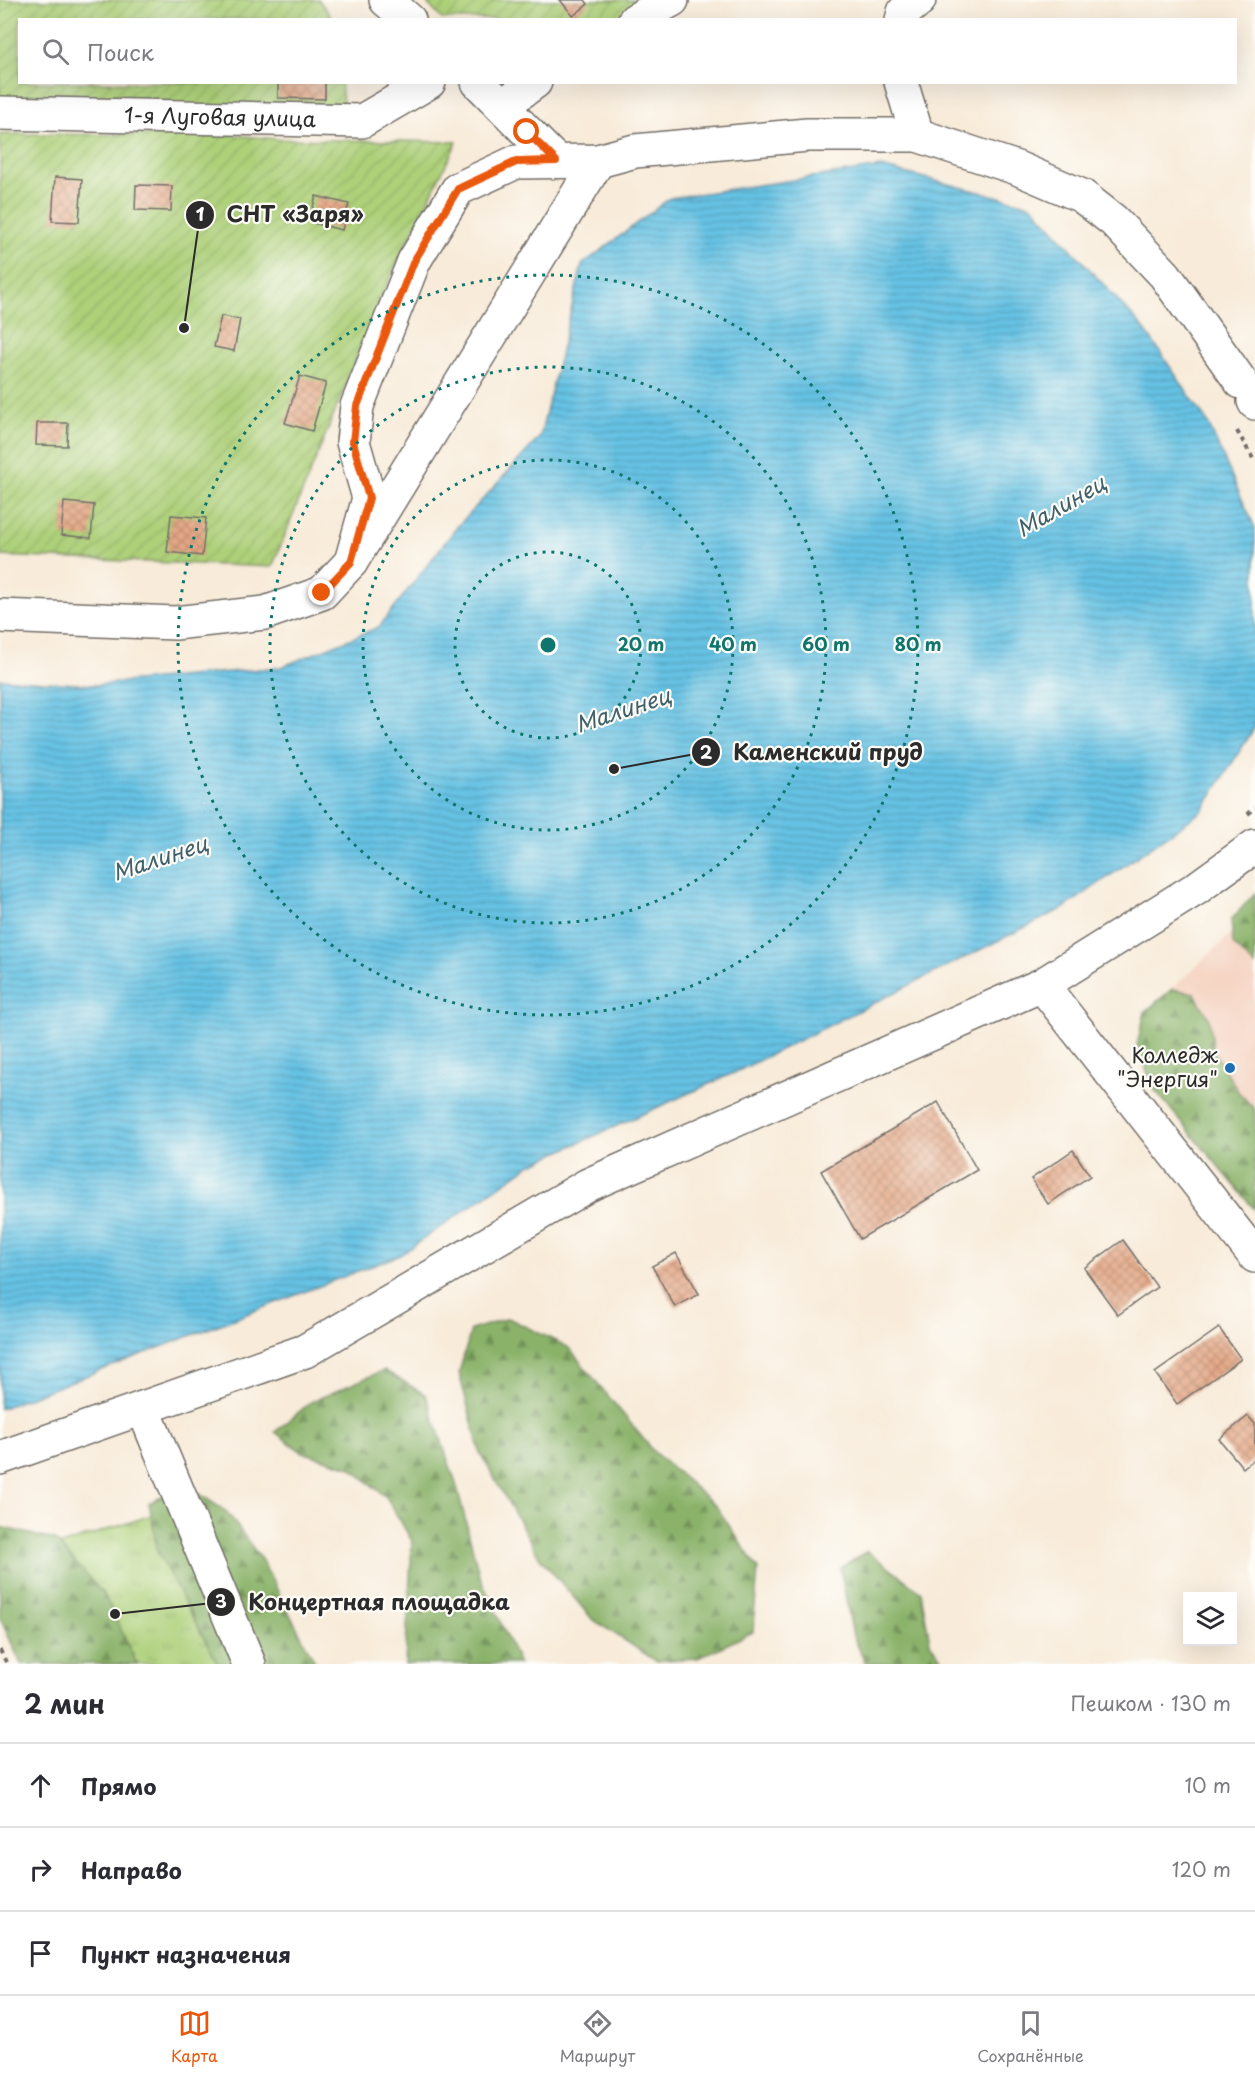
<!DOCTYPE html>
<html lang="ru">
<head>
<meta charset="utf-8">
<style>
	body { margin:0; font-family:"Playpen Sans",sans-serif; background:#f2f2f3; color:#2b2b33 }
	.controls { position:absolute; right:18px; bottom:18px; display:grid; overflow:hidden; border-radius:0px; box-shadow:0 6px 24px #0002 }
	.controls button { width:54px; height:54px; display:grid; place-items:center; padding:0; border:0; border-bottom:2px solid #e1e1e2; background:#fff; color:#2b2b33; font:30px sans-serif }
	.stop { position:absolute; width:18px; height:18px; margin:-14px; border:4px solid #ea580c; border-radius:50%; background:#fff }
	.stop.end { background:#ea580c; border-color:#fff; box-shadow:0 2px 6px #0008 }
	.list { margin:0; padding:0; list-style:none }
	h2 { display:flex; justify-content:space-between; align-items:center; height:78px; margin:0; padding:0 24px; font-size:26px }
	h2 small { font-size:20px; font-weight:400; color:#7c7c81 }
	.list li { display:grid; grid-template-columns:39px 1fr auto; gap:18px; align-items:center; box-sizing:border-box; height:84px; padding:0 24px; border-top:2px solid #e1e1e2 }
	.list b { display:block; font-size:22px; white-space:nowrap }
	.list em { font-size:20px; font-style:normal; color:#7c7c81 }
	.icon { flex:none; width:33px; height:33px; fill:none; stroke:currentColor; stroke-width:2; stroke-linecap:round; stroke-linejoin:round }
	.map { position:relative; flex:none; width:1255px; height:1664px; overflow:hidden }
	.search { position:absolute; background:#fff; box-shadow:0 6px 24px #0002; left:18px; right:18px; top:18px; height:66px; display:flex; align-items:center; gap:15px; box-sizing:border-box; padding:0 21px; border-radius:0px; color:#7c7c81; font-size:22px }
	.sheet { height:330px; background:#fff }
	nav { display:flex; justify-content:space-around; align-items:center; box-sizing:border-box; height:84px; border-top:2px solid #e1e1e2; background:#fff; font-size:16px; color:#7c7c81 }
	nav a { display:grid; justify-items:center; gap:3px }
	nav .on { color:#ea580c }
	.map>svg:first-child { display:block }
</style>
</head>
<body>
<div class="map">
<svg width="1255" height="1664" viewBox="0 0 1255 1664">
	<defs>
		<pattern id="grass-tufts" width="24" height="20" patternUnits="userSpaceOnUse" patternTransform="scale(1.5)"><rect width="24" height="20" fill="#add079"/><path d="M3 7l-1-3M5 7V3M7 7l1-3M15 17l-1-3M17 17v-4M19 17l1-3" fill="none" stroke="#95b369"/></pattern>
		<pattern id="forest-firs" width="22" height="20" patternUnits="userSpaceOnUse" patternTransform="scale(1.5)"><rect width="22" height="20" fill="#8ab269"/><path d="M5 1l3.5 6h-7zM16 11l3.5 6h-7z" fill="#719157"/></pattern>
		<pattern id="garden-furrows" width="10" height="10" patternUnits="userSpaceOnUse" patternTransform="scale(1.5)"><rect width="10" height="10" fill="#add079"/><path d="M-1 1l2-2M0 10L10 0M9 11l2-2" fill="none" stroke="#95b369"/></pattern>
		<pattern id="water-rules" width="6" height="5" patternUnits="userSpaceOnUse" patternTransform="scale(1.5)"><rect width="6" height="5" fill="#66c2e4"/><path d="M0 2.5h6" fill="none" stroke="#549eb9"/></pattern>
		<pattern id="building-cross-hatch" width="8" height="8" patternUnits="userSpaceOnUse" patternTransform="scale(1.5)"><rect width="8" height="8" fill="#e5a886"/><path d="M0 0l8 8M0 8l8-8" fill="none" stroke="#ba896e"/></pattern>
	</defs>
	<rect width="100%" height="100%" fill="#fdfcf7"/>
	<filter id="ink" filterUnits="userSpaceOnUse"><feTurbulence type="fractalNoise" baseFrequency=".0167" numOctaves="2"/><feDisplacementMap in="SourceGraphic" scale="12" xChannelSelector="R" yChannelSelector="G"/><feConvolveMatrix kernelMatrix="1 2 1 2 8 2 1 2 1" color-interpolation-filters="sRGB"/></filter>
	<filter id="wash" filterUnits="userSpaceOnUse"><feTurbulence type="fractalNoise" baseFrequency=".008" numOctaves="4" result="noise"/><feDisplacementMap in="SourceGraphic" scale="24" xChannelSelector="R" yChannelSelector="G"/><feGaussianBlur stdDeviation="1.35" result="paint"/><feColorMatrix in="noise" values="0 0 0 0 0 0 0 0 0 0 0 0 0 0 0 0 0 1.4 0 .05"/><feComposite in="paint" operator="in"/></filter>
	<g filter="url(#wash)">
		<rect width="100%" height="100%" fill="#f8ebd9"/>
		<path fill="#f5d3c1" d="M1255,912V1134L1156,1003Z"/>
		<path fill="url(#grass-tufts)" stroke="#6c7e52" stroke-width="1.5" d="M167,1510L223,1664H44L6,1563Z"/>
		<path fill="url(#forest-firs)" stroke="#5a6e4a" stroke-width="1.5" d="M1255,893V966L1233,944L1231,920Z
			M1172,989L1194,993L1209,1018L1214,1052L1239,1093L1255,1109V1210L1153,1088L1137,1045L1145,1012Z
			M508,1318L568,1347L655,1453L716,1506L758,1569L753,1632L698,1658L656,1661L592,1619L540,1558L480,1453L459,1373L471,1330Z
			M384,1370L426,1395L457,1487L479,1574L519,1664H405L412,1541L387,1498L350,1467L302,1452L275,1432L311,1402Z
			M186,1485L227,1512L261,1559L316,1664H218L158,1553L149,1503Z
			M0,1527L55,1540L105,1596L137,1664H21L0,1618Z
			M867,1551L921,1592L930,1643L946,1664H866L853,1636L840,1568Z"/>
		<path fill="url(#garden-furrows)" stroke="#6c7e52" stroke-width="1.5" d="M0,0H319L333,19L20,20V82L341,83L344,111L0,105Z
			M424,0H646L614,20L442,19Z
			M0,134L233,135L278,139L457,142L384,290L272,567L0,556Z"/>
		<path fill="url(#water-rules)" stroke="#487688" stroke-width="1.5" d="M881,167L1031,205L1145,330L1207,421L1255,528V727L1202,811L1064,908L738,1071L530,1165L400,1255L0,1409V679L95,685L281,667L379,627L457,527L540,437L582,265L670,198Z"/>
		<g id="blocks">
			<path fill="url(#building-cross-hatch)" d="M560,0H585L588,4L573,16Z
				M278,82H325V99L278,98Z
				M55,177L82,179L79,222L52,221Z
				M136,185L172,186L171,211L135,210Z
				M316,196L349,204L342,230L309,222Z
				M221,316L240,319L234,351L214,347Z
				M300,376L326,383L312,431L285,423Z
				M37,423H68L67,446L36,445Z
				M64,502L94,505L91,538L61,535Z
				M171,515L206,518L202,556L167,552Z
				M938,1102L977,1170L860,1239L821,1171Z
				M1073,1150L1090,1176L1048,1204L1031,1179Z
				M1123,1240L1157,1287L1118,1315L1084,1268Z
				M676,1253L699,1294L675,1307L652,1266Z
				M1219,1328L1241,1359L1177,1404L1155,1373Z
				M1248,1416L1255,1424V1458L1243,1468L1219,1439Z"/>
		</g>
	</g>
	<g filter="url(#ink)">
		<use href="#blocks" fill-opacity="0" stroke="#736e68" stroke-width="1.5"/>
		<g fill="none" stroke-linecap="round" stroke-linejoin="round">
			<g stroke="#736e68" stroke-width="36">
				<g id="minor">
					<path d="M386,0L409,20"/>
					<path d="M635,20L672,0"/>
					<path d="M902,20L904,12L919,0"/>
					<path d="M478,82L556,161"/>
					<path d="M901,82L917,135"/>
					<path d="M502,106L535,82"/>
					<path id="s1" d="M0,113L362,121L429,82"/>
					<path d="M1254,401L1255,403"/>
					<path d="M351,562L369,498L353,442L357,406L414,261L458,189L516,162L598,161L635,151L807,135H917L1017,168L1082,196L1114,221L1165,275L1241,382"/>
					<path d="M0,616L175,623L265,613L322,593L351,562L598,161"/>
					<path d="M1042,985L1255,1256"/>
					<path d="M143,1408L249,1664"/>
					<path d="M0,1458L305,1351L588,1185L1042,985L1197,888L1255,846"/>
				</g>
			</g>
			<path stroke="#736e68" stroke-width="4" stroke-dasharray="4.5 4.5" stroke-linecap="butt" d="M1237,431L1255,462
				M1248,814L1255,808
				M0,1650L7,1664"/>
			<use href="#minor" stroke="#fff" stroke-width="33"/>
		</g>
	</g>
	<g fill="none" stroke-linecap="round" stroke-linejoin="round" filter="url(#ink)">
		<path stroke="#ea580c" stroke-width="8" d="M322,593L351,562L369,498L353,442L357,406L414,261L458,189L516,162L556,161L527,132"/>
	</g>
	<g fill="none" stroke="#0f766e" stroke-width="3" stroke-dasharray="3 6">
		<circle cx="548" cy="645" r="93"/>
		<circle cx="548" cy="645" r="185"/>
		<circle cx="548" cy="645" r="278"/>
		<circle cx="548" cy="645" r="370"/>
	</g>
	<circle fill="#1f6fb2" stroke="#fdfcf7" stroke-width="2" cx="1230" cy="1068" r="6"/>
	<g text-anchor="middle" stroke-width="4.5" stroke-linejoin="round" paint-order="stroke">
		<g font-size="21" fill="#2b2b2b" stroke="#fdfcf7">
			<text dy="7" stroke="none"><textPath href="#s1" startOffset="220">1-я Луговая улица</textPath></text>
		</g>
		<g font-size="21" fill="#2b2b2b" stroke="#fdfcf7" text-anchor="end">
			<text x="1218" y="1063">Колледж<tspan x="1218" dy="24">"Энергия"</tspan></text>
		</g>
		<g font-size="22" font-style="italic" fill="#40606c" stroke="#fdfcf7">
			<text transform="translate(1061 506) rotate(-30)" y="8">Малинец</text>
			<text transform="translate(623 710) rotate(-18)" y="8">Малинец</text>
			<text transform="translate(160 858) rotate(-18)" y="8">Малинец</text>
		</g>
	</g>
	<circle cx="548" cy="645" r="9" fill="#0f766e" stroke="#fdfcf7" stroke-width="3"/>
	<g font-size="18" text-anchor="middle" font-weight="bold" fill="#0f766e" stroke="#fdfcf7" stroke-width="4.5" stroke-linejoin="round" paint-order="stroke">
		<text x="641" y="651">20 m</text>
		<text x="733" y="651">40 m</text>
		<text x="826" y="651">60 m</text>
		<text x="918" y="651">80 m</text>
	</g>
	<path fill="none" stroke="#2b2b2b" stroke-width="2" d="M184 328L200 215M614 769L706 752M115 1614L221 1602"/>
	<g fill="#2b2b2b" stroke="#fdfcf7" stroke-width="2">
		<circle cx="184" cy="328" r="6"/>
		<circle cx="614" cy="769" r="6"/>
		<circle cx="115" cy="1614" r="6"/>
		<circle cx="200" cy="215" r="15"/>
		<circle cx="706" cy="752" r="15"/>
		<circle cx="221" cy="1602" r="15"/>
	</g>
	<g font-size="18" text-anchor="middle" font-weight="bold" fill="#fff">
		<text x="200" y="221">1</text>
		<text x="706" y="759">2</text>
		<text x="221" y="1608">3</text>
	</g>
	<g font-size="22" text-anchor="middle" font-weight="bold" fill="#2b2b2b" stroke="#fdfcf7" stroke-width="4.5" stroke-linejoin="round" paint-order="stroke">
		<text x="295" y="222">СНТ «Заря»</text>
		<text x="828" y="760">Каменский пруд</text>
		<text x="379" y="1610">Концертная площадка</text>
	</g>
</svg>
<div class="controls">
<button><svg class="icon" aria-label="layers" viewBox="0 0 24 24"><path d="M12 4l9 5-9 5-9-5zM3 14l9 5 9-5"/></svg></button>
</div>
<div class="stop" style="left:527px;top:132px"></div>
<div class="stop end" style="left:322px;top:593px"></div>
<div class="search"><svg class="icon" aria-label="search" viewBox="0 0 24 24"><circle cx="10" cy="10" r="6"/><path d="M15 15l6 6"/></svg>Поиск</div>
</div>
<section class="sheet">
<h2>2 мин<small>Пешком · 130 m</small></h2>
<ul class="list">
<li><svg class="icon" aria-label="ahead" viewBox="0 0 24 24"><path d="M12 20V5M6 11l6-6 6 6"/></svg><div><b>Прямо</b></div><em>10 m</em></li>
<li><svg class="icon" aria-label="right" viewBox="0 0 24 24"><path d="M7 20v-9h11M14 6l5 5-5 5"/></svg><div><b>Направо</b></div><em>120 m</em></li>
<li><svg class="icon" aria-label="arrive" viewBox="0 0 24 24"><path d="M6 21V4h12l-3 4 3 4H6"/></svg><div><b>Пункт назначения</b></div></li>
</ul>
</section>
<nav>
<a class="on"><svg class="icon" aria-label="map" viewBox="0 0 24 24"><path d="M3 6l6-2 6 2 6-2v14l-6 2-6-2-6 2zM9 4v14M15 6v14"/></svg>Карта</a>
<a><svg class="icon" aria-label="directions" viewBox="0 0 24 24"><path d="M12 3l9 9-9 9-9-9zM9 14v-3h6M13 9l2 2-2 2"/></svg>Маршрут</a>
<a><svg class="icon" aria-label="saved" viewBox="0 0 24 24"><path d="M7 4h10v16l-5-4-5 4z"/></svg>Сохранённые</a>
</nav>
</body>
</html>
